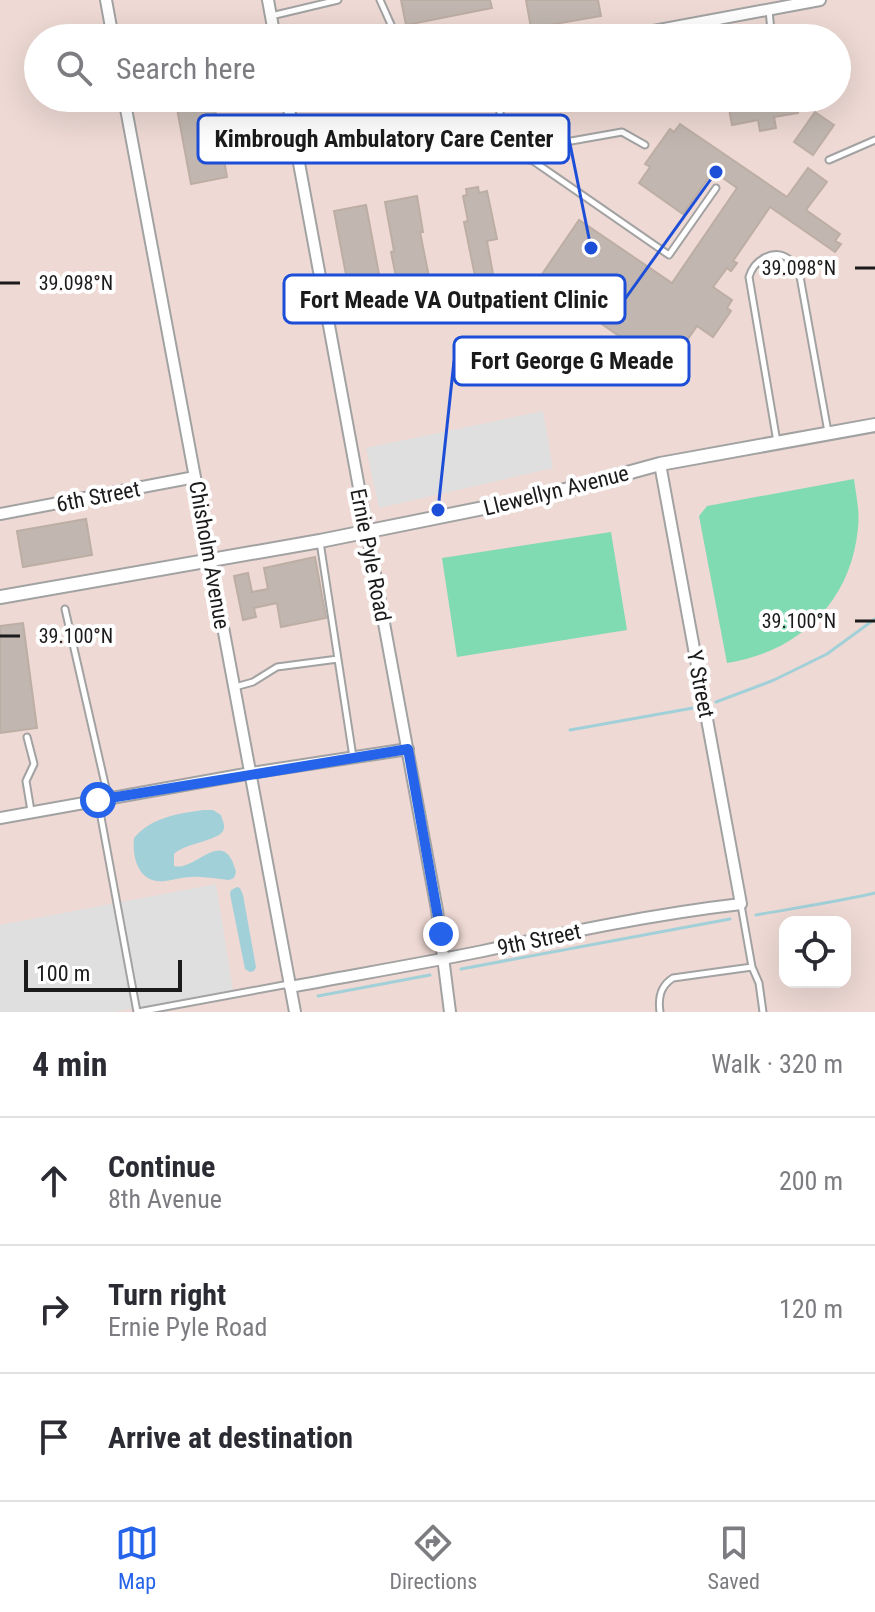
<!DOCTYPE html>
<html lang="en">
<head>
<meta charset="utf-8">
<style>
	body { margin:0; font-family:"Roboto Condensed",sans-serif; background:#f2f2f3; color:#2b2b33 }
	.controls { position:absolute; right:24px; bottom:24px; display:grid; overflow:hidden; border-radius:16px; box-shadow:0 8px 32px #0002 }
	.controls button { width:72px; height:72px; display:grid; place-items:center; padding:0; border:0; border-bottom:2px solid #e1e1e2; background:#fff; color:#2b2b33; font:40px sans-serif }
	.scale { position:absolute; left:24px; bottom:20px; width:158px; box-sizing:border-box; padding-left:8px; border:4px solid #1b1b1b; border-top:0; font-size:22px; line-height:28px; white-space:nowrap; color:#1b1b1b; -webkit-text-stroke:6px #fff; paint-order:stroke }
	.stop { position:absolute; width:24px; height:24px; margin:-18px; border:6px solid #2563eb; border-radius:50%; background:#fff }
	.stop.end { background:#2563eb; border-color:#fff; box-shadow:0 2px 8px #0008 }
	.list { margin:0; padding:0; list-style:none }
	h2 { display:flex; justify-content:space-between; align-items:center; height:104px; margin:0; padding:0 32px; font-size:34px }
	h2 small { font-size:26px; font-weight:400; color:#7c7c81 }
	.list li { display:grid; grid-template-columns:52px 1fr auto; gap:24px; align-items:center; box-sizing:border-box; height:128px; padding:0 32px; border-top:2px solid #e1e1e2 }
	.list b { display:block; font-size:30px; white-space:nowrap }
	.list p { margin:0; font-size:26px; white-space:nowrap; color:#7c7c81 }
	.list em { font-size:26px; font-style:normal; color:#7c7c81 }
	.icon { flex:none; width:44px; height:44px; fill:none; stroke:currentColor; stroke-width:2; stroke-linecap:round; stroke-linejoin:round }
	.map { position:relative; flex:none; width:875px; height:1012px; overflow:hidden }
	.search { position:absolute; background:#fff; box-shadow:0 8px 32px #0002; left:24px; right:24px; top:24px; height:88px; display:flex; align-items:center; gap:20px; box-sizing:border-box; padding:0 28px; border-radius:44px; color:#7c7c81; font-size:30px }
	.sheet { height:488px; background:#fff }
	nav { display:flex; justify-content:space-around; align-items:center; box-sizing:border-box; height:112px; border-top:2px solid #e1e1e2; background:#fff; font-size:22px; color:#7c7c81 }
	nav a { display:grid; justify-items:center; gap:4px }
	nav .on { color:#2563eb }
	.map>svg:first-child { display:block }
</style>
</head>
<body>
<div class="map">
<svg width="875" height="1012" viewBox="0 0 875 1012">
	<rect width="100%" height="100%" fill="#ece8e1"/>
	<path fill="#eed9d4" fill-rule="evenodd" d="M0,0H875V1012H0ZM38,38H837V98H38ZM785,922H845V982H785Z"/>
	<path fill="#80dab2" d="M854,479C856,495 860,512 858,528C851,602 799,652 727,663L699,516L707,506Z
		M611,532L627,630L457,657L442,558Z"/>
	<path fill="#dfdfdf" d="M543,411L553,468L379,508L366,448Z
		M216,884L233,990L113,1012H0V925Z"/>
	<path fill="#a2d0d9" d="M203,810H213L221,815C222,820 225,824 224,828C223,841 186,842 174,854V866C196,872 224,824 236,872L234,878L229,880C216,879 203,876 191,877C182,877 174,880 165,881C139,884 132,859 134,838C152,817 177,814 203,810Z
		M237,887L240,888L243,895L256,967L254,971L250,972L245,969L230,894L231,890Z"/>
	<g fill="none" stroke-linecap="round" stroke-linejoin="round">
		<path stroke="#a2d0d9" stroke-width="3" d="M716,702L774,680L827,654L875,619
			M570,730L693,708
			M756,915C795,908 836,902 875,893
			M461,969L730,919
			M318,996L430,975"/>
	</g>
	<path fill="#c1b7b0" stroke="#bdaea4" stroke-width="2" d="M401,0H490L492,8L406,25Z
		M526,0H598L601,16L531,28Z
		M175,98H213L227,177L191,184Z
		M727,98H795L798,113L774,117L776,128L760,131L758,120L732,125Z
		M815,112L834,125L813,155L794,142Z
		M680,124L787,197L808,168L827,182L806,210L840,234L835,241L841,244L835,252L770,207L733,261L737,263L731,271L727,268L713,287L732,300L727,308L731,311L713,337L697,326L667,369L538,280L579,220L672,283L737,188L713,171L683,214L639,183L650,167L645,164L670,129L674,132Z
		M478,187L479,193L487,191L497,239L487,241L493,274L486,275V279L476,281L464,222L468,221L463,196L467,195L466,189Z
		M417,196L423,232H420L430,282L398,287L391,252L394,251L385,202Z
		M366,205L382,290L350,296L334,211Z
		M86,519L92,555L23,567L17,531Z
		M315,557L326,618L281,627L277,603L254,608L256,617L243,620L234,576L248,573L252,592L268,589L264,568Z
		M23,623L37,728L0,733V626Z"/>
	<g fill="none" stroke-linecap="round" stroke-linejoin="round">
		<g stroke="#a2a2a2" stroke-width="9">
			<path id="service" d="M380,0L397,38
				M271,16L338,0
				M717,20L722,38
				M768,38L771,31L769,10
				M497,98L505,137L510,145L669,255L716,188
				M529,160L535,152L543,146L622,132L645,145
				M829,160L875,140
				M777,442L749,277C754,260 774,247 790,260C792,261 797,269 799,271L828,432
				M320,542L353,757
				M65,609L108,797
				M235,687L253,682L277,667L338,659
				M27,737L34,764L26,781L31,811
				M98,801L137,1012
				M741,905L752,967L759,983L763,1012
				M138,1012L289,984
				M660,1012C658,998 660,986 673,978L752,967"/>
		</g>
		<g stroke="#a2a2a2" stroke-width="14">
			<path id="minor" d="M106,0L113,38
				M268,0L275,38
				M616,38L820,0
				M124,98L295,1012
				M287,98L437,910L450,1012
				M0,514L195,477
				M0,818L251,773L408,749
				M290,987C354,975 419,964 483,951C568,932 654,914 741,904L660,464"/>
		</g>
		<g stroke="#a2a2a2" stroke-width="16">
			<path id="tertiary" d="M0,597L320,541L543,496L660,464L875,425"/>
		</g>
		<use href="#service" stroke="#fff" stroke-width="5"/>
		<use href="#minor" stroke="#fff" stroke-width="10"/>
		<use href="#tertiary" stroke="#fff" stroke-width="12"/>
	</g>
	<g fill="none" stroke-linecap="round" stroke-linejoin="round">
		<path stroke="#2563eb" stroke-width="10" d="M98,800L408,749L441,934"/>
	</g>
	<path fill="none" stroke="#1b1b1b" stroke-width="3" d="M855,268H875M0,283H20M855,621H875M0,636H20"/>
	<g text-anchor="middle" stroke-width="8" stroke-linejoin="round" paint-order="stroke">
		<g font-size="22" fill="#1b1b1b" stroke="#fff">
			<text transform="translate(556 490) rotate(-14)" y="8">Llewellyn Avenue</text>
			<text transform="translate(98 496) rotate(-11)" y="8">6th Street</text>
			<text transform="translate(210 555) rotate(80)" y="8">Chisholm Avenue</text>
			<text transform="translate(371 555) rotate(79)" y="8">Ernie Pyle Road</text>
			<text transform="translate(701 684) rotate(79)" y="8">Y Street</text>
			<text transform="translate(539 939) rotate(-12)" y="8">9th Street</text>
		</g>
	</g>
	<g font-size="20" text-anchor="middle" fill="#1b1b1b" stroke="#fff" stroke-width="8" stroke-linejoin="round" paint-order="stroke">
		<text x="799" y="275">39.098°N</text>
		<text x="76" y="290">39.098°N</text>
		<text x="799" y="628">39.100°N</text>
		<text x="76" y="643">39.100°N</text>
	</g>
	<path fill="none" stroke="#1d4ed8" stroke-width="3" d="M591 248L569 139M716 172L625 299M438 510L454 361"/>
	<g fill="#1d4ed8" stroke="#fff" stroke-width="3">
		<circle cx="591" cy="248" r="8"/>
		<circle cx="716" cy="172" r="8"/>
		<circle cx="438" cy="510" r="8"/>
	</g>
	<g fill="#fff" stroke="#1d4ed8" stroke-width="3">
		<rect x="198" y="115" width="371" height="48" rx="8"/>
		<rect x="284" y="275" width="341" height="48" rx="8"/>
		<rect x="454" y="337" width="235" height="48" rx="8"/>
	</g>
	<g font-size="24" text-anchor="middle" font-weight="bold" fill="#1b1b1b">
		<text x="384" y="147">Kimbrough Ambulatory Care Center</text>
		<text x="454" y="308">Fort Meade VA Outpatient Clinic</text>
		<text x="572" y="369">Fort George G Meade</text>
	</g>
</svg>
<div class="controls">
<button><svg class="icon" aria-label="locate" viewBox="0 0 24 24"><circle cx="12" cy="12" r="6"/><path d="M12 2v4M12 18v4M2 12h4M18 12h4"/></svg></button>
</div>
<div class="scale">100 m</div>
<div class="stop" style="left:98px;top:800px"></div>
<div class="stop end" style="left:441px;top:934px"></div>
<div class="search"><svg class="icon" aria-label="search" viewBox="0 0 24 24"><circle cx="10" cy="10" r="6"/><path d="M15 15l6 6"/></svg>Search here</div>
</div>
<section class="sheet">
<h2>4 min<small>Walk · 320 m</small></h2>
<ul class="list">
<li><svg class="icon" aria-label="ahead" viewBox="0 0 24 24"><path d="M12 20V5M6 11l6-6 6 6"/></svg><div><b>Continue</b><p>8th Avenue</p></div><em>200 m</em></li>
<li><svg class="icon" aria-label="right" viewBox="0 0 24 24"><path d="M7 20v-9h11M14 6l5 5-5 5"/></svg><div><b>Turn right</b><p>Ernie Pyle Road</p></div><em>120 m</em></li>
<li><svg class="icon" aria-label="arrive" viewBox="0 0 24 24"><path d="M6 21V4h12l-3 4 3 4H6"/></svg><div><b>Arrive at destination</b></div></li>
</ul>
</section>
<nav>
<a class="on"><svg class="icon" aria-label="map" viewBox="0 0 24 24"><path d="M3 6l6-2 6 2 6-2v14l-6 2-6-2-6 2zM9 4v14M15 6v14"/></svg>Map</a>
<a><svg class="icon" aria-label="directions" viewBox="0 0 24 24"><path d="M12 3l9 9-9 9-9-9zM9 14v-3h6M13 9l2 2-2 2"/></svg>Directions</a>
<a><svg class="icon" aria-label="saved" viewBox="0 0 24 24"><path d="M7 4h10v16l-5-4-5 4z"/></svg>Saved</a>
</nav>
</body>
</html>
